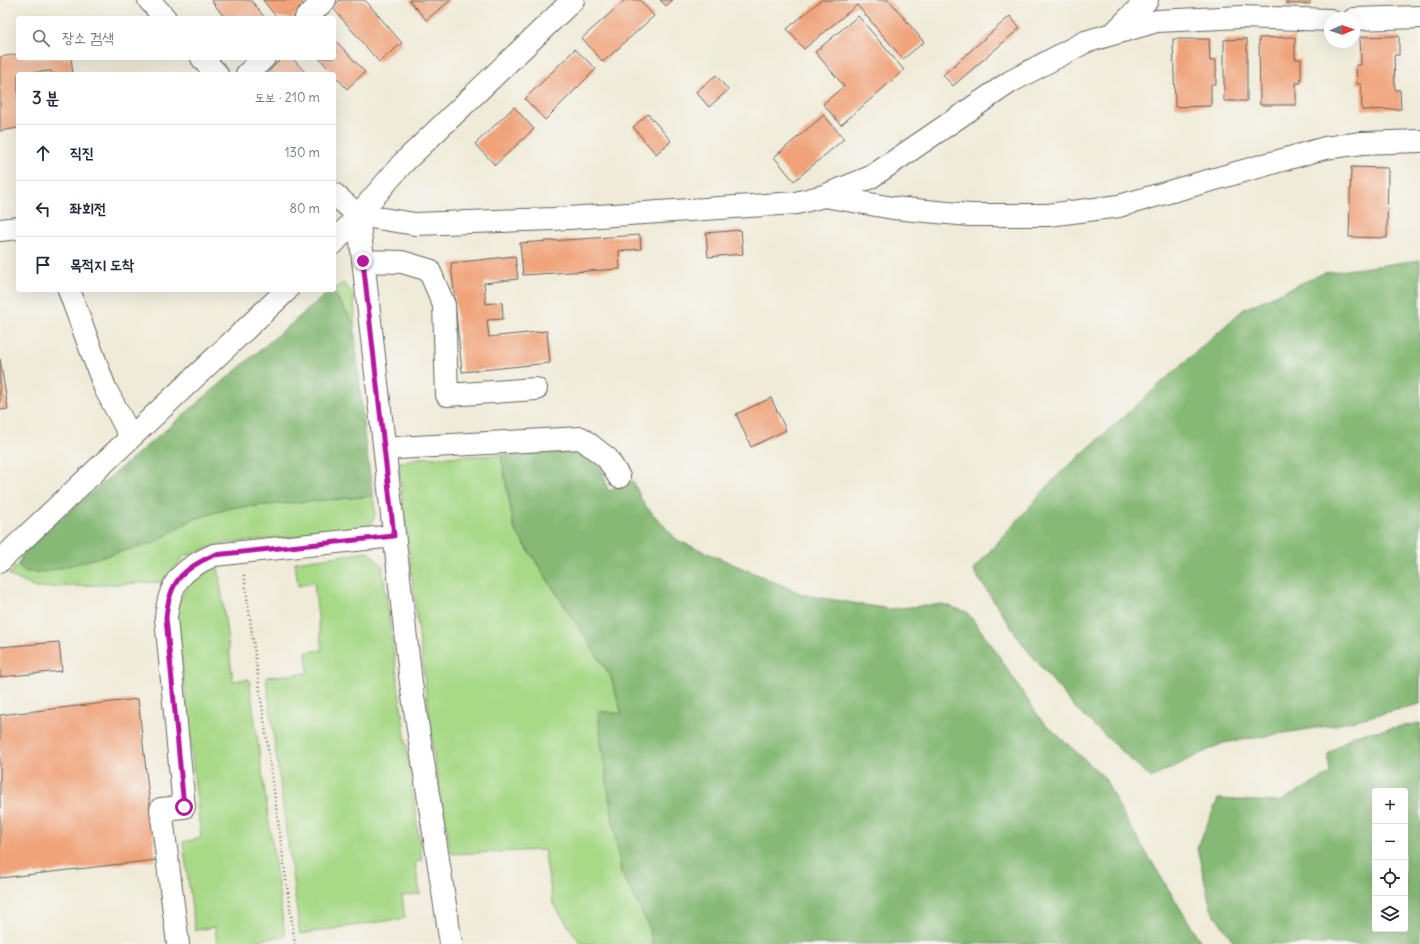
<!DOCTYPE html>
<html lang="ko">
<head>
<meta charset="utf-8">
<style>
	body { margin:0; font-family:Delius,"Poor Story",sans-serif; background:#f6f6f7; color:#1f2937 }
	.controls { position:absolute; right:12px; bottom:12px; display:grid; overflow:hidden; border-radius:4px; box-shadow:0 4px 16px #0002 }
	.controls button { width:36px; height:36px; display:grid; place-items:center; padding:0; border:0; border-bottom:1px solid #e0e1e3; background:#fff; color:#1f2937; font:20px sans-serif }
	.compass { position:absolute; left:1324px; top:12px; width:36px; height:36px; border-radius:50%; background:#fff; box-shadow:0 4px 16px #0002; rotate:88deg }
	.stop { position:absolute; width:12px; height:12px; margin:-9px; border:3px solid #b5179e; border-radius:50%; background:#fff }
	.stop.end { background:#b5179e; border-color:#fff; box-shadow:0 1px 4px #0008 }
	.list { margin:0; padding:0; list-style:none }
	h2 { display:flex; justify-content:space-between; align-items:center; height:52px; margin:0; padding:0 16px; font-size:17px }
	h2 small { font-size:13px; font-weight:400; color:#747a83 }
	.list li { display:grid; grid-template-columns:26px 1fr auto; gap:12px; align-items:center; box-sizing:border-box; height:56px; padding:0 16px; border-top:1px solid #e0e1e3 }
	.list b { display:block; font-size:15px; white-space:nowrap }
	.list em { font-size:13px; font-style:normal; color:#747a83 }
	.icon { flex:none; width:22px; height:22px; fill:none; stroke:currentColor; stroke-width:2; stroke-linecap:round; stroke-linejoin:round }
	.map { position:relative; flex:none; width:1420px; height:944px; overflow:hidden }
	.search { position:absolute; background:#fff; box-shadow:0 4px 16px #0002; left:16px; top:16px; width:320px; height:44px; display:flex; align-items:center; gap:10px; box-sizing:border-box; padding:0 14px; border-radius:4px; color:#747a83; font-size:15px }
	.panel { position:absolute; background:#fff; box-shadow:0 4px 16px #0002; left:16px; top:72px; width:320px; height:220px; border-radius:4px }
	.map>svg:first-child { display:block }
</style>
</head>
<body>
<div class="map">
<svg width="1420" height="944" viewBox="0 0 1420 944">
	<rect width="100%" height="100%" fill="#f6f6f2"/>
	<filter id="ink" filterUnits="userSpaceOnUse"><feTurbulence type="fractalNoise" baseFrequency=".025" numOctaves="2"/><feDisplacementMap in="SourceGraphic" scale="8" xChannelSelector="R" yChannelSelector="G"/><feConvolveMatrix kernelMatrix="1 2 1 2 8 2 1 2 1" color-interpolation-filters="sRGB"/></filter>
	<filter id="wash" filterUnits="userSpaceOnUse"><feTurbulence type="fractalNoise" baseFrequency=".012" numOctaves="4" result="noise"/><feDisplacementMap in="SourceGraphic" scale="16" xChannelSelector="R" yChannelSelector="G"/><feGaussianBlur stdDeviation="0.9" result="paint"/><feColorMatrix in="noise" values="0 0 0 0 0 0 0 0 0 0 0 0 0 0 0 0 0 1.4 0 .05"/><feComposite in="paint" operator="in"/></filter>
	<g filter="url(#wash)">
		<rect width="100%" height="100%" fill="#f0ebd8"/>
		<path fill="#a7d987" stroke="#627a52" d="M343,283C357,294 355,307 354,324L333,290Z
			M501,455L514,528L611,677L622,714L598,711L602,749L621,872L647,922L653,944H581L553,904L544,850L451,854L435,765L398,463L419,458Z
			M373,496C375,513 379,520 362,530L220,544L185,556L162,582L35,588L9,575L18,564L24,572L154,543L191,520L230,508Z
			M369,552L382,565L422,861L415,862L420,894L402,896L405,918L300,934L266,677L308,673L306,652L322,650L314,583L298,586L295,562Z
			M218,566L233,681L249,679L285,936L234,944H217L215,927L195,930L183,842L201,838L176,614C182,588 192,574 218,566Z"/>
		<path fill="#85b974" stroke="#506a48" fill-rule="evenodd" d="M1420,260V704L1340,724L1223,743L1151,778L1075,708L1024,646L973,570L1056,477L1244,309L1324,273Z
			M331,290L354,324L364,433L373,496L230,508L191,520L154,543L45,572H24L18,564L25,549Z
			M567,448L585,453L602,469L608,491L633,481L643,503L677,540L805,595L889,609L942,604L967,612L991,644L1041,720L1104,777L1122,813L1202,944H653L647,922L621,872L602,749L598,711L622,714L611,677L514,528L501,455Z
			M1420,723V944H1235L1211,909L1197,848L1218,799L1279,802L1330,774L1328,754L1353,735ZM1375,791H1405V929H1375Z"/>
		<g id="blocks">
			<path fill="#f0a379" d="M211,0H251L265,18H225Z
				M263,0H300L305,7L292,18H277Z
				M340,0H365L402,43L379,62L332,7Z
				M409,0H451L426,20Z
				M625,0H640L654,16L603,62L582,38Z
				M660,0H673L666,6Z
				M821,0H889L924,42L903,59L857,5L804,49L787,29Z
				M1287,0H1310V4H1287Z
				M858,16L904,70L841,125L823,104L844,86L815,52Z
				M1010,16L1020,28L953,86L943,75Z
				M1399,36V55H1394L1395,90H1400L1401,109L1362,110L1361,84H1357L1356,65H1361L1360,37Z
				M1295,37V59H1301V83H1296V105H1260L1259,38Z
				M334,39L365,72L347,89L319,58H334Z
				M1173,39H1209L1210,61L1216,60V84H1211V106L1175,107Z
				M1247,39V101H1224V40Z
				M575,49L596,69L545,120L525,99Z
				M18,54V58H71L73,74H52L51,71L18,74V128L0,131V57Z
				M282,58H292L307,74H266Z
				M716,75L728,90L709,107L696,92Z
				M514,107L534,129L495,165L475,144Z
				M648,114L671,141L656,154L633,127Z
				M824,115L844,139L794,181L774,157Z
				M1351,167L1388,168L1387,238L1349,237Z
				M741,230L743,254L708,257L706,233Z
				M640,235L641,249L619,251L620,269L523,275L520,243Z
				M515,256L518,279L484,283L486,304L502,302L503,319L487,320L489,337L547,331L550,363L462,372L451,263Z
				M0,359L8,409L0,410Z
				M771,398L786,430L751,447L736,414Z
				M59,642L62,671L0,677V647Z
				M138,699L156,860L0,878V715Z"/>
		</g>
	</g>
	<g filter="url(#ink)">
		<use href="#blocks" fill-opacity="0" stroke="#66645e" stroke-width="1"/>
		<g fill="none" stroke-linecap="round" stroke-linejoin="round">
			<g stroke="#66645e" stroke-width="24">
				<path id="minor" d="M149,0L165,18
					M306,18L325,0
					M1354,19L1420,17
					M1115,32L1147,0
					M202,58L217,74
					M247,74L264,58
					M334,194L358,215L415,224L553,219L796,203L824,196L871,177L1010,82L1085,42L1157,21L1242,17L1330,20
					M824,196L893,208L970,215H1048L1119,206L1325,148L1362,143L1420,141
					M358,215L411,683L451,944
					M0,230L18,228
					M334,243L403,163L573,0
					M363,261L402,262L429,270L444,305L447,395L536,389
					M69,290L105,388L131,437
					M385,451L397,448L581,438L607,458L619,477
					M0,561L287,290
					M178,944L161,809L184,807L166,618C169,582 182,569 214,555L394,536"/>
			</g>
			<path stroke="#66645e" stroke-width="2.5" stroke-dasharray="1 3" stroke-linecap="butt" d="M244,575L295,944"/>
			<use href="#minor" stroke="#fff" stroke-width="22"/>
		</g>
	</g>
	<g fill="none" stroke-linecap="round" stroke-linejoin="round" filter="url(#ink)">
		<path stroke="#b5179e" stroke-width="5" d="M184,807L166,618C169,582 182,569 214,555L394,536L363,261"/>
	</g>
</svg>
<div class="controls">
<button>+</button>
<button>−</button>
<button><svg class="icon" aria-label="locate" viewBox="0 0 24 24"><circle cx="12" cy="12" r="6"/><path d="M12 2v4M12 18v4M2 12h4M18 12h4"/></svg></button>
<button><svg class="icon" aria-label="layers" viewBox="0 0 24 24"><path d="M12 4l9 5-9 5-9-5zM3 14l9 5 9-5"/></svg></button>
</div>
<svg class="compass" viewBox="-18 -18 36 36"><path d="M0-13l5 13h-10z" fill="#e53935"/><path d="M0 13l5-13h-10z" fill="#747a83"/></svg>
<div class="stop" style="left:184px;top:807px"></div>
<div class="stop end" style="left:363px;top:261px"></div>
<div class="search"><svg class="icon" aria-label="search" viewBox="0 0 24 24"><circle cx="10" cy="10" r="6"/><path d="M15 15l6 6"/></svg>장소 검색</div>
<section class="panel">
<h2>3 분<small>도보 · 210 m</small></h2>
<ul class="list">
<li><svg class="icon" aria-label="ahead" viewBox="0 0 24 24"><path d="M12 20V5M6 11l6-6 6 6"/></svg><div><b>직진</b></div><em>130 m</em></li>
<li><svg class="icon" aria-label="left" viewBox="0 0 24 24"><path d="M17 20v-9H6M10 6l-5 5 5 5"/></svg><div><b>좌회전</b></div><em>80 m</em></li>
<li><svg class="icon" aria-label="arrive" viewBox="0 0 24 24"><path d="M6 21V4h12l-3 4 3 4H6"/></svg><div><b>목적지 도착</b></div></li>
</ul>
</section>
</div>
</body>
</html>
